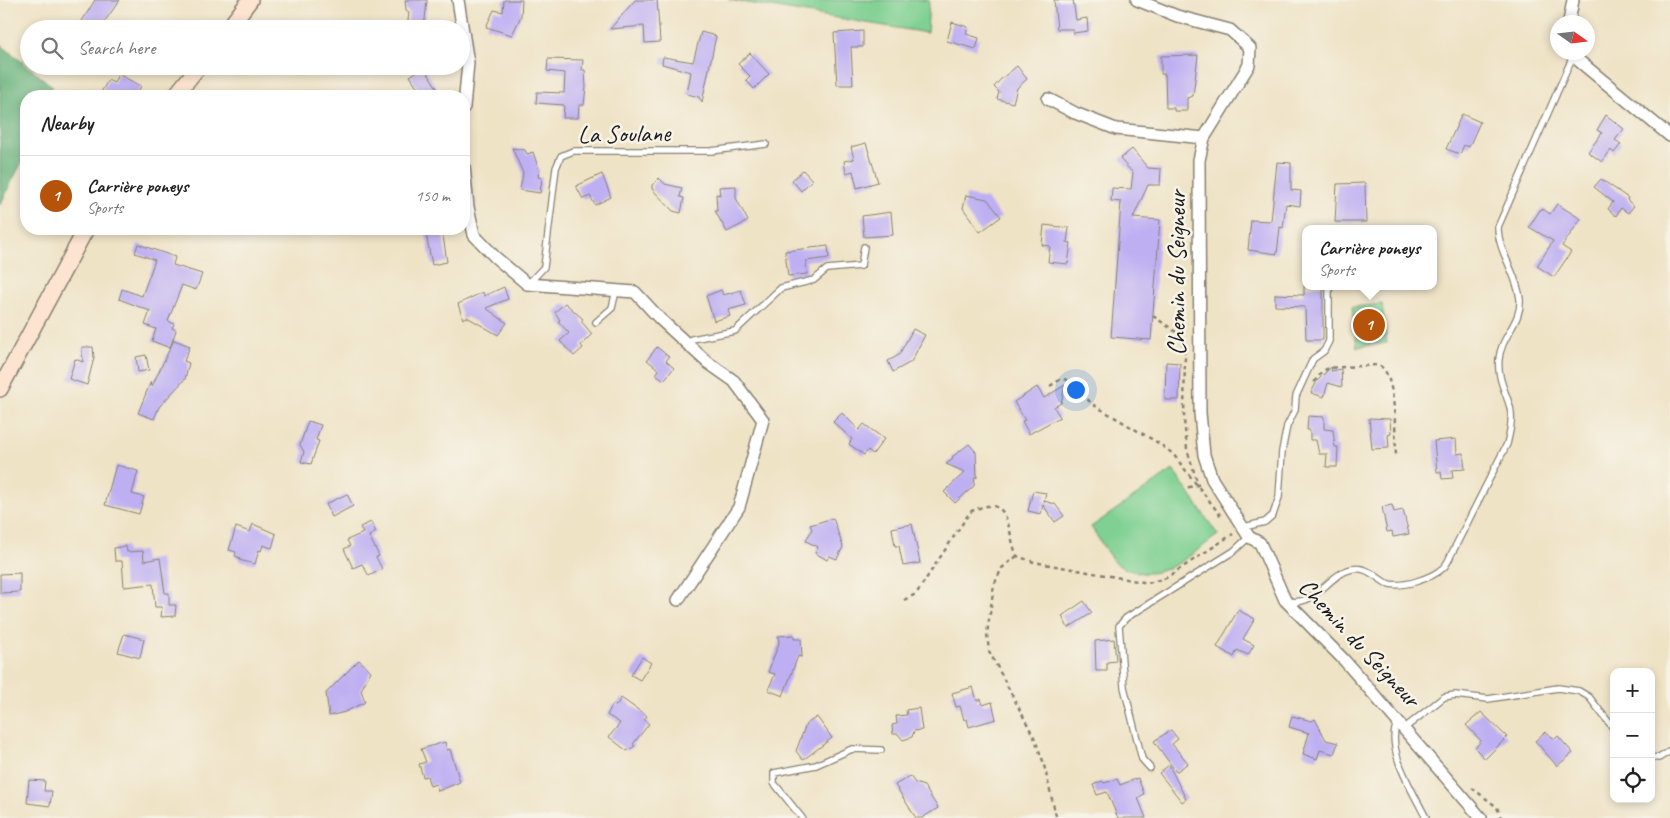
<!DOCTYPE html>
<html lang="en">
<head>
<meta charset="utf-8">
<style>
	body { margin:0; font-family:Caveat,sans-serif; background:#f6f6f6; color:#222 }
	.controls { position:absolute; right:15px; bottom:15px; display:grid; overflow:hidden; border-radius:10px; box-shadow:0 2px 8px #0003 }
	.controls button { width:45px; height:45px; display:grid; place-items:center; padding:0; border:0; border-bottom:1px solid #e0e0e0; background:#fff; color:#222; font:25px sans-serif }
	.compass { position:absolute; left:1550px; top:15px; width:45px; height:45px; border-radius:50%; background:#fff; box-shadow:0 2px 8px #0003; rotate:104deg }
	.you { position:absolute; left:1075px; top:389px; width:18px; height:18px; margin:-12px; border:4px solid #fff; border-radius:50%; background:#1a73e8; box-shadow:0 0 0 8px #1a73e833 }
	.badge { display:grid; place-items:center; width:32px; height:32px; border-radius:50%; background:#b45309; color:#fff; font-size:16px; font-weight:700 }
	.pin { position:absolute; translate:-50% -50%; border:2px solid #fff; box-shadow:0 1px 5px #0006 }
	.popup { position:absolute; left:1302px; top:225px; width:135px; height:65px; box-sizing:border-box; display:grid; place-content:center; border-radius:10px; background:#fff; filter:drop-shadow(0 1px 4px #0005); font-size:16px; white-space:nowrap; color:#767676 }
	.popup b { font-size:19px; color:#222 }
	.popup::after { content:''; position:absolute; left:50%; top:100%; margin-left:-10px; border:10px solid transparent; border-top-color:#fff }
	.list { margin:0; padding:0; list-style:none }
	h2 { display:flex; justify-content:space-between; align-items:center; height:65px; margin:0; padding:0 20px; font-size:21px }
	h2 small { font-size:16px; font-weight:400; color:#767676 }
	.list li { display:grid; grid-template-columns:32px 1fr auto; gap:15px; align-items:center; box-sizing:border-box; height:80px; padding:0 20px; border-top:1px solid #e0e0e0 }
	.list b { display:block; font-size:19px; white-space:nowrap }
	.list p { margin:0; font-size:16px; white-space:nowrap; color:#767676 }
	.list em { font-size:16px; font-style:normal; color:#767676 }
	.icon { flex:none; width:28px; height:28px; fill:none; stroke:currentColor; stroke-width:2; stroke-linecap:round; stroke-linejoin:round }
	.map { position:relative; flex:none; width:1670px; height:818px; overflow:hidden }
	.search { position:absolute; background:#fff; box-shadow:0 2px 8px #0003; left:20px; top:20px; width:450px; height:55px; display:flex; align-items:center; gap:12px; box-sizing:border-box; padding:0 18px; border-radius:28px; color:#767676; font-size:19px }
	.panel { position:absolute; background:#fff; box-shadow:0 2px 8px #0003; left:20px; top:90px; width:450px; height:145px; border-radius:20px }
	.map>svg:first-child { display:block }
</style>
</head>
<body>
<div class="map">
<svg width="1670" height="818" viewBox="0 0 1670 818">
	<rect width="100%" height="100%" fill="#f7f3e8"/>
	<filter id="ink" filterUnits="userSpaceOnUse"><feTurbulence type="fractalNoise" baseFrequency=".02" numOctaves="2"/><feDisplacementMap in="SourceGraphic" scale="10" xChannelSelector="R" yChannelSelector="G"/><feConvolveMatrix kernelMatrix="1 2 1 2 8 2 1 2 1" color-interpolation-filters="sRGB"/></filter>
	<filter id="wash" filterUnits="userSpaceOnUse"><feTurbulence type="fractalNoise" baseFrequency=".0096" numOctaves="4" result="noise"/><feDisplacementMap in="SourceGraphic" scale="20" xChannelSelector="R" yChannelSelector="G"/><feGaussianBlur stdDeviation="1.12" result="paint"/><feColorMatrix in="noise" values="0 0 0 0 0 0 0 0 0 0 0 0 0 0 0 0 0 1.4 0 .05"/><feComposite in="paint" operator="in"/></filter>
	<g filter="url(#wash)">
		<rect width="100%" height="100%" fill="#efe3c6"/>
		<path fill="#7fd092" stroke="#4e7657" d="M729,0H929L927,33Z
			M1382,304L1387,343L1357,347L1352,307Z
			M1173,470L1218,535C1187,557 1158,588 1118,565C1110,560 1097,535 1091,527Z"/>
		<path fill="#67b27c" stroke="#42674c" d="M0,44L52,86L50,96H26V154L0,205Z"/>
		<g id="blocks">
			<path fill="#beaff3" d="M95,0H120L99,29H77Z
				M405,0H427L424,29H407L409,12L406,10Z
				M504,0H522L521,16L512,35L486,27L494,10L503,12Z
				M635,0H657L660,42L645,43L644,26L610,29Z
				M1054,0H1073L1076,20L1087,18L1088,31L1073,33V29H1057Z
				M952,22L968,27L966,34L979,38L976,49L947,41Z
				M863,31V47H851L853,85H837L834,33Z
				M701,32L716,36L702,102L699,97L687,94L691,72L662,64L663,57L693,62Z
				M750,53L769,74L754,89L746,80L750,76L738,64Z
				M1198,55L1193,96L1187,98V111H1174V108H1166L1165,74H1161V56Z
				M548,59L583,60L582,70H585L586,87L584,105H579L578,118H563L564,105L536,103L537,92L564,93L565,73L547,71Z
				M1017,66L1027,79L1017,88L1013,103L997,99L999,92L994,87L1001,79Z
				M424,67L437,88V96H423L410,76Z
				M118,74L141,86L136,96H99L108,80L114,83Z
				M1462,114L1480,122L1469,147L1464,145L1460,154L1446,149Z
				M1606,115L1624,129L1615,140L1621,144L1614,153L1611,150L1602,162L1588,152L1602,133L1597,130Z
				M866,143L878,182L857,188L853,171L846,173L844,161L854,159L851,147Z
				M512,148L525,150L527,154L533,152L539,170L538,177L542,178L540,193L520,190L523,173Z
				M1132,149L1148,168L1161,169L1160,185H1148L1133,218L1160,220L1151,340L1111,337L1121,202L1111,201L1112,188L1131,189L1133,173L1120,159Z
				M1277,162L1291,163V190L1301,191L1300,206L1286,204L1283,228L1280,227L1277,254L1248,250L1251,220L1271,221Z
				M803,170L812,180L801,191L792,180Z
				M602,174L611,197L595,205L590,196L583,199L576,186Z
				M659,178L665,184L682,188L680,197L684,198L681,213L673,211L652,189V185Z
				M1601,179L1628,198L1627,200L1634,206L1628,213L1621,208L1616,216L1608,209L1613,202L1594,187Z
				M1365,183L1366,222H1335L1337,184Z
				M736,186V198L748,221L727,232L715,211H717L716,194L720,195L719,187Z
				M966,195L987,199L1001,217L980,232L963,208Z
				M1557,204L1581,219L1562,246L1571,252L1554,277L1537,266L1553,241L1529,227L1540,210L1543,209L1550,214Z
				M891,212L893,235L864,237L862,216Z
				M1044,225L1069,228L1067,242L1071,243L1068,264L1048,262L1050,246L1042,245Z
				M425,229H442L447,262L432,265Z
				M138,244L175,257L173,265L202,274L196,290L182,285L168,321L174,324L172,328L176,330L170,348L152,341L156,329L145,325L150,311L119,299L122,289L142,296L155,260L135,253Z
				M828,246L829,258L806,261L807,274L788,276L785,251Z
				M1304,286H1323V340H1306L1305,307L1275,306V294L1304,295Z
				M504,287L508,299L486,308L507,323L498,335L467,317L463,319L458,304L483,292L484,296Z
				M721,290L723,295L741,290L746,305L728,310L730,316L714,321L706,296Z
				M565,303L583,319L581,321L592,334L581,345L583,348L574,356L560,341L569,333L558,321L560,320L555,312Z
				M913,329L925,335L911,362L893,372L888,361L899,355Z
				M174,340L190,346L184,361L189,363L185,379L159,407L154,419L138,413L151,381L152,386Z
				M82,347H93L94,358L87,385L69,379L75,359L83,362Z
				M657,347L669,357L666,361L674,368L664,380L656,374L659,370L647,360Z
				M146,355L149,370L138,372L136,357Z
				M1166,362L1180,363L1179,400H1165Z
				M1332,366L1331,371L1341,369L1342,387L1328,383L1324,397L1311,393L1317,381Z
				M1065,385L1061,403L1054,407L1060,417L1029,434L1022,421L1025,420L1014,402L1037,387L1044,398Z
				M842,413L859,430L864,424L884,439L873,454L868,450L864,455L849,444L852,439L833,422Z
				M1308,416L1324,417V429L1333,430L1335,447H1338L1337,467H1326L1327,454H1319L1316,440H1310V430H1307Z
				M1369,418L1390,419L1391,434L1388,435L1389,448L1372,449Z
				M308,421L321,425L316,440L319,441L311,464L301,462L304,452L300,445Z
				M1456,439L1457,454L1463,453L1465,469L1452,470L1453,478L1442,479L1441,472H1437L1434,441Z
				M969,444L976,452L977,478L975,476L974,486L955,503L944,492L965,472L946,464L953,459L952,457Z
				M116,465L138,471L132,494L144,497L139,514L105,505Z
				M1033,491L1046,493L1044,501L1055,504L1064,516L1055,522L1043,505L1041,514L1028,511Z
				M347,494L353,506L332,517L326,504Z
				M1392,505L1394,512L1403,510L1409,534L1393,537L1392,531L1387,532L1382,507Z
				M833,518L843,547L837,559L829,556L827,560L815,553L818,547L806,541L812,529L810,525Z
				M371,522L376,532L369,536L379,556L376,557L382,569L369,576L362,564L353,568L344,549L350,546L347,540L363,533L360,527Z
				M253,524L276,534L272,548L263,545L261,551L259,550L255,564L239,560L240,558L235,556L236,552L229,550L236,527L250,532Z
				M912,524L920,563L903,566L899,546H895L892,528Z
				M126,546L127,552L143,551L144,561L160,558L165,593H169V605H176L175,616L161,617L162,607H155L153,584L124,587L122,561H115L114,548Z
				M20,573V592L0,593V574Z
				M1084,601L1092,613L1068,628L1062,616Z
				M1238,610L1255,619L1243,639L1254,645L1248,655L1237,650L1234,657L1217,647Z
				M124,634L144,639L140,658L118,652Z
				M794,635V639H801L802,657L798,656L783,696L768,690L775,674L768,672L779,643L778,636Z
				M1114,639L1116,661L1107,662V671H1096L1095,641Z
				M642,657L651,663L640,680L631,675Z
				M359,660L371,671L361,690L365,702L345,712L329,716L326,693Z
				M973,687L977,701L981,699L983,705L992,702L996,719L969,727L967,719L964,720L960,706L956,707L952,693Z
				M621,698L647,716L644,720L649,724L633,744L635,746L627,751L609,737L620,723L607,715L613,704L616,706Z
				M919,708L922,730L914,731L912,737L903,740L898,734H893L892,725L897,724L896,716L907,715L906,710Z
				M1481,712L1507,737L1485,759L1475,748L1481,741L1466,725Z
				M1292,716L1312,721L1315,719L1326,740L1338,743L1334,754L1320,750L1317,759L1303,754L1309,733L1289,727Z
				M817,717L832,738L803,760L796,751L806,724Z
				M1171,730L1178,739L1172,744L1188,763L1176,772L1154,741Z
				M1545,732L1555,739L1558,736L1573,753L1557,766L1535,741Z
				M445,742L447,750L450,749L460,782L438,791L436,784L430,786L427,776L423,777L419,764L426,762L421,749Z
				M1169,765L1186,799L1182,802L1159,773Z
				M910,776L915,783L924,786L938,808L922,818H916L895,785Z
				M1138,778L1144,794L1138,798L1146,818H1118L1107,792L1097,795L1093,785L1102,781L1104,783L1117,779L1120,785Z
				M29,780L45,781L44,791H52L50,806L27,803Z"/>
		</g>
	</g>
	<g filter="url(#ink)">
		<use href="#blocks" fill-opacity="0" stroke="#868071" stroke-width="1"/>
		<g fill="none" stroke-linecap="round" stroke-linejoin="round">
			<g stroke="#868071" stroke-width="8">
				<path id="lane" d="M529,283L544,267L556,168L561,156L573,151H711L766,144
					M596,322L612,308L616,291
					M685,342L692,339L735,331L781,288L814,280L827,269L861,266L864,247
					M1244,527L1265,522L1273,515L1279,497L1282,451L1287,426L1295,410L1296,396L1313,359L1324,351L1329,341V286
					M1289,601C1316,607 1328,574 1352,569C1367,566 1375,577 1386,583C1401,589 1432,578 1443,568C1448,564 1450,556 1453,551L1507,444C1510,432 1513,419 1510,407C1505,390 1497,377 1499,359C1501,336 1522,322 1520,299C1517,273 1498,252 1498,227L1573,56
					M1651,757L1659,758L1670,751
					M1150,768L1142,759L1124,687L1119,626L1126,618L1234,551L1249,537
					M802,818L774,783V773L816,765L852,749L881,750
					M1426,818C1414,793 1385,750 1397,723L1406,727L1444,697L1455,695L1488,699L1558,688L1579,691L1589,697L1614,729"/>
			</g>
			<g stroke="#868071" stroke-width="14">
				<path id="street" d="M458,0L468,63L464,107
					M1137,0L1177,16L1230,30L1250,48L1249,65L1204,138L1199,160L1200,413L1204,455L1212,479L1249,537L1260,543L1285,600L1344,660L1481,818
					M1569,22L1573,0
					M1572,52L1573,56L1670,136
					M1048,99L1075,113L1116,129L1204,138
					M464,166L468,207L474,235L495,257L527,284L635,292L660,319L707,362L734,381L763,420L739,507L678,600"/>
			</g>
			<g stroke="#868071" stroke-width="18">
				<path id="secondary" d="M228,29L250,0
					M175,96L199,66
					M0,389L86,229"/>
			</g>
			<path stroke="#868071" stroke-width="2.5" stroke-dasharray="4 4" stroke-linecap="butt" d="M1153,316L1179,334L1185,350L1184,420L1187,449L1198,485L1186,488
				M1314,382L1323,371L1329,368L1378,365C1397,371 1395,437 1396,456
				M1050,386L1061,379L1070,380L1092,404L1160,444L1173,454L1221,516
				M1017,556L1002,568L994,585L987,634L989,651L1034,737L1043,761L1056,816
				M904,600L916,594L970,512C1013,490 1006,532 1017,556L1034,562L1148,583L1166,578L1233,534
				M1472,788L1497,807L1501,818"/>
			<use href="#lane" stroke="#fff" stroke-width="5.5"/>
			<use href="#street" stroke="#fff" stroke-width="11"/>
			<use href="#secondary" stroke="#fde4d1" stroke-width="15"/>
		</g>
	</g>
	<g text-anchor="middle" stroke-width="5" stroke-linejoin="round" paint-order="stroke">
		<g font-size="25" fill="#1c1c1c" stroke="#f7f3e8">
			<text transform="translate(624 133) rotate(-1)" y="9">La Soulane</text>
			<text transform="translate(1176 273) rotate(-90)" y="9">Chemin du Seigneur</text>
			<text transform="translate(1360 642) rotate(47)" y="9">Chemin du Seigneur</text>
		</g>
	</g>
</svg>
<div class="controls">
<button>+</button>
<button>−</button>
<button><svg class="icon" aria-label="locate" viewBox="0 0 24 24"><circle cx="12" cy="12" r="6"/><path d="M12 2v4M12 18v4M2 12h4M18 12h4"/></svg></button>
</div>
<svg class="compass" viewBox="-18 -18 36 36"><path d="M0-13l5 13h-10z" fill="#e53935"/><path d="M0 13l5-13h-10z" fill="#767676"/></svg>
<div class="you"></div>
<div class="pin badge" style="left:1369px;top:325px">1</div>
<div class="popup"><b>Carrière poneys</b>Sports</div>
<div class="search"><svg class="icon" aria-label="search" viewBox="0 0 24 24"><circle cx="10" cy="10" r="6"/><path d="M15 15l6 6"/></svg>Search here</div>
<section class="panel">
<h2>Nearby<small></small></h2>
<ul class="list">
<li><span class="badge">1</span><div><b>Carrière poneys</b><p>Sports</p></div><em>150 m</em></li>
</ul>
</section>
</div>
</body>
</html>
